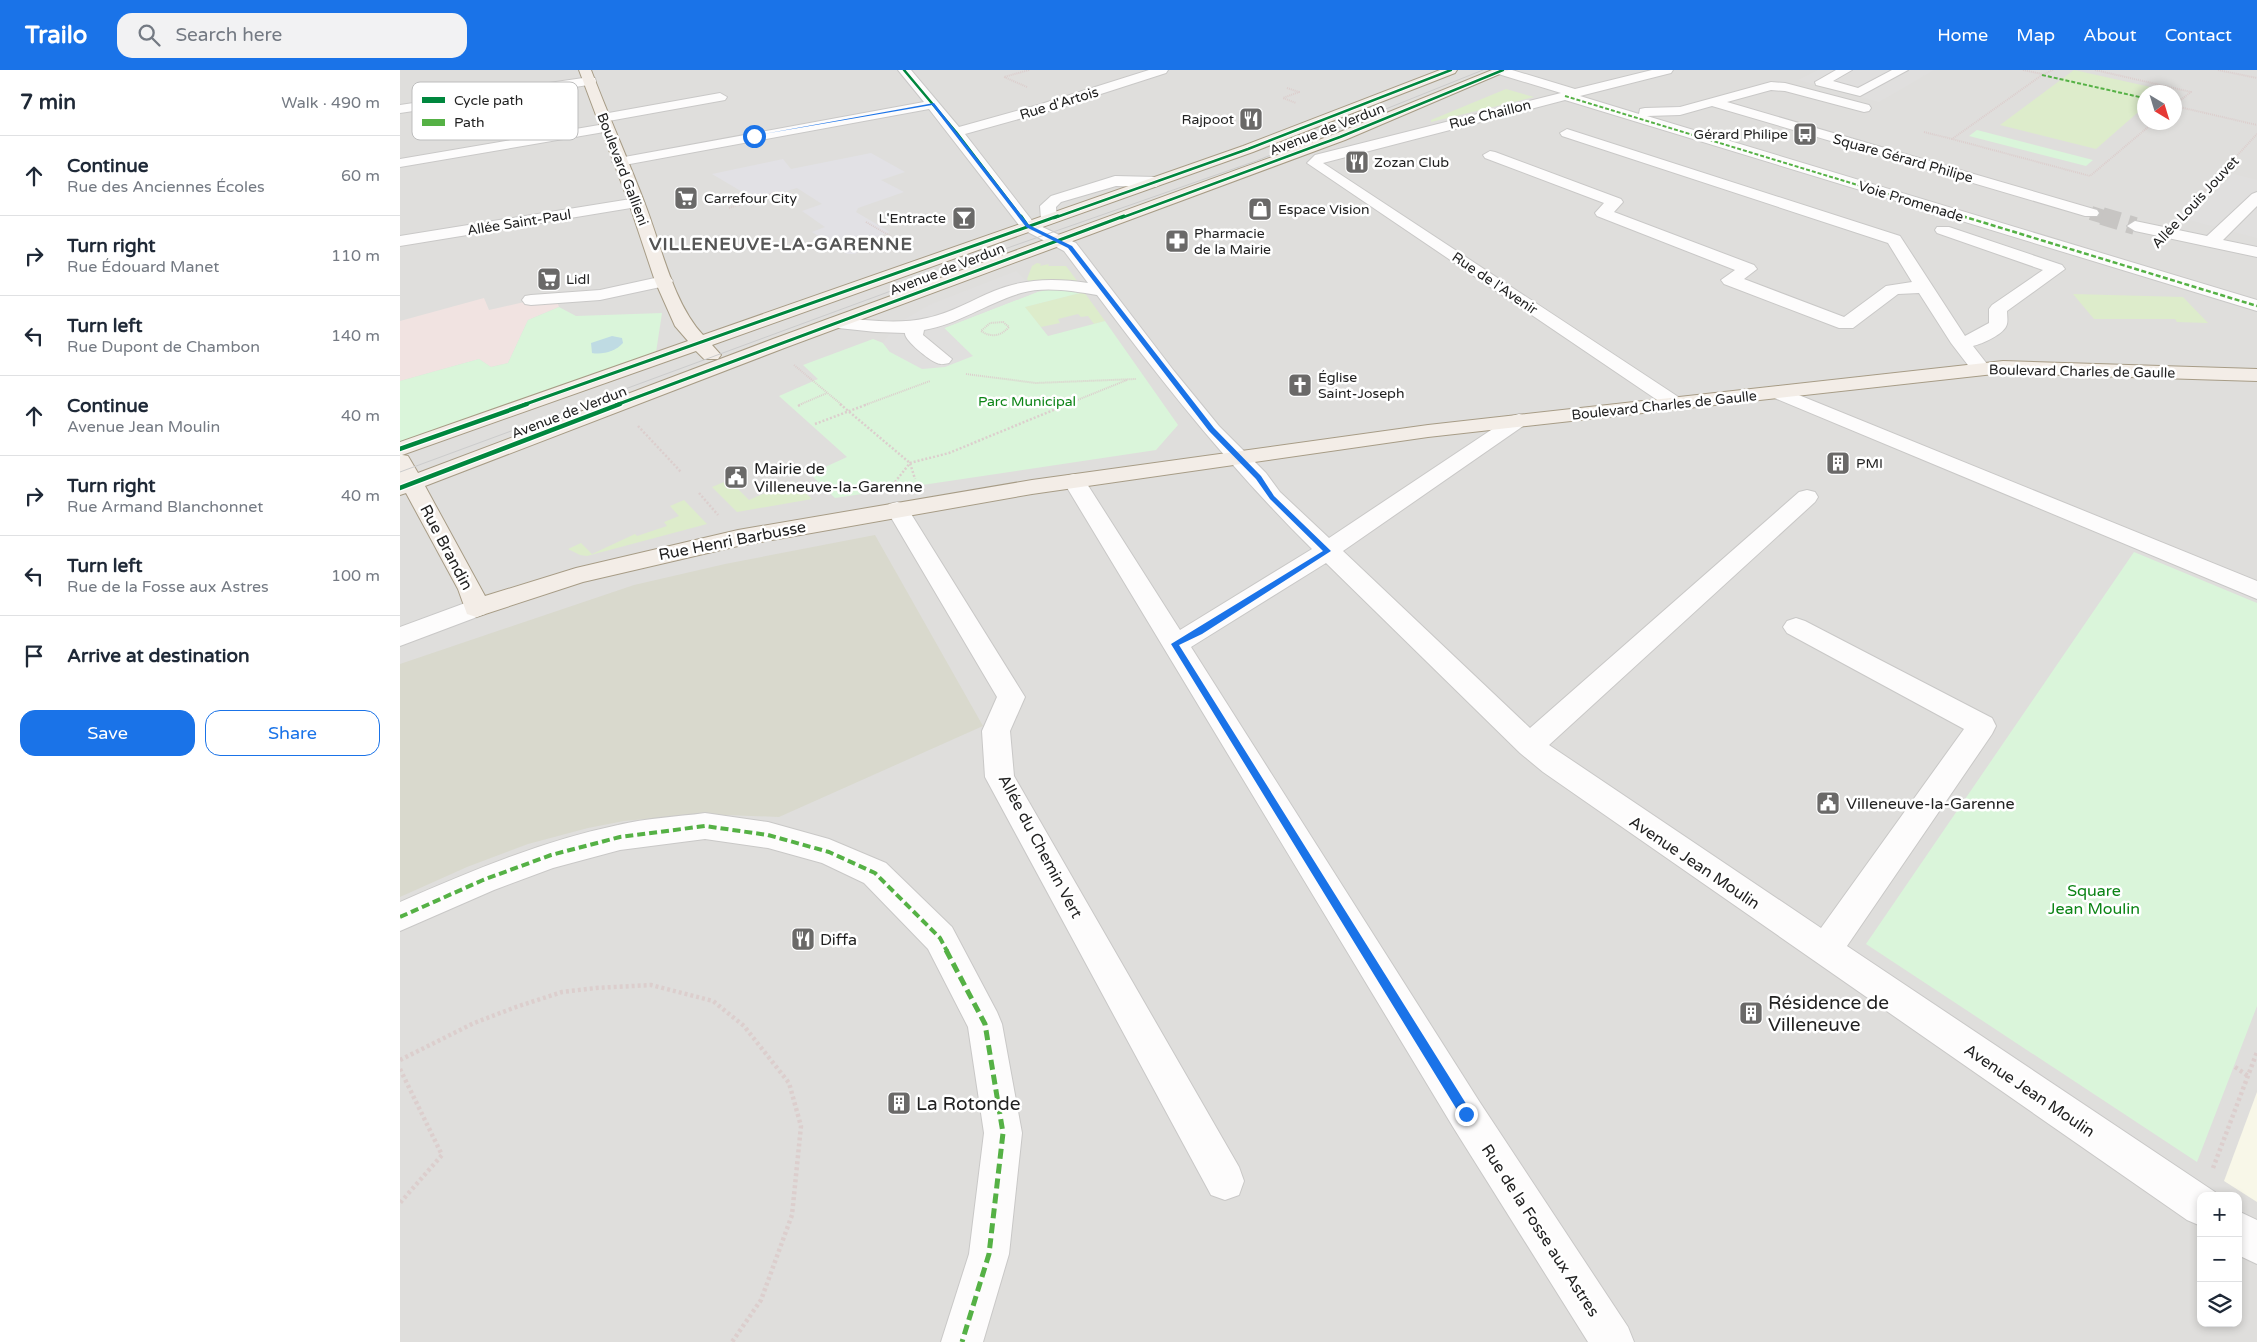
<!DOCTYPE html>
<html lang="en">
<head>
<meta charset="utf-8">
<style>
	body { margin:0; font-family:"Varela Round",sans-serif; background:#f2f2f3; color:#1f2937 }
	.controls { position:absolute; right:15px; bottom:15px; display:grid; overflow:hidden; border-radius:10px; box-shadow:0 2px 8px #0003 }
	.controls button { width:45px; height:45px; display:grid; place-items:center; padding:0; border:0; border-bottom:1px solid #e0e1e3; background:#fff; color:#1f2937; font:25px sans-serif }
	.compass { position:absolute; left:1737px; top:15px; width:45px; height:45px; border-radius:50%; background:#fff; box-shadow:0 2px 8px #0003; rotate:142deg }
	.stop { position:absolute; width:15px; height:15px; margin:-11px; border:4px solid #1a73e8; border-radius:50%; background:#fff }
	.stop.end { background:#1a73e8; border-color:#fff; box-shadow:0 1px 5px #0008 }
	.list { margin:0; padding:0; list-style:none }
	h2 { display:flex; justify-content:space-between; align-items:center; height:65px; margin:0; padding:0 20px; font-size:21px }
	h2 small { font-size:16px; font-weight:400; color:#747a83 }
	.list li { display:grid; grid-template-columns:32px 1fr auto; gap:15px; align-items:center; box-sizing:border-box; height:80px; padding:0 20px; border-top:1px solid #e0e1e3 }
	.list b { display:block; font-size:19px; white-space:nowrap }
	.list p { margin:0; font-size:16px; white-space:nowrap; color:#747a83 }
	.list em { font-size:16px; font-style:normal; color:#747a83 }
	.actions { display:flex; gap:10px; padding:15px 20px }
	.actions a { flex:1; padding:11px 0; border:1px solid #1a73e8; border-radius:15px; text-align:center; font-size:18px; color:#1a73e8 }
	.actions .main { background:#1a73e8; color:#fff }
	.icon { flex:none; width:28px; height:28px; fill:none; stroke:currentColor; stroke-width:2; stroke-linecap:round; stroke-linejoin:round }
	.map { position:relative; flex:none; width:1857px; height:1272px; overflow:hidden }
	header { display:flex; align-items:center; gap:30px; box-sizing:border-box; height:70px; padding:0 25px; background:#1a73e8; color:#fff }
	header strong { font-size:24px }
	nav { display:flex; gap:28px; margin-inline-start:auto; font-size:18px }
	.search { width:350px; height:45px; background:#f2f2f3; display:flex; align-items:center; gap:12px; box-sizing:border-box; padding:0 18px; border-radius:15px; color:#747a83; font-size:19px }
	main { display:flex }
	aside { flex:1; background:#fff }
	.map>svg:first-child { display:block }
</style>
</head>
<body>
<header>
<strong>Trailo</strong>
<div class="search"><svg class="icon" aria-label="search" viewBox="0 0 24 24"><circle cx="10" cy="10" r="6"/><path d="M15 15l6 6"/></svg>Search here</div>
<nav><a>Home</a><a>Map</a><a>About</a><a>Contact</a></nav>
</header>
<main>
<aside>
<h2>7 min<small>Walk · 490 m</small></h2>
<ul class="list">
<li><svg class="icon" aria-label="ahead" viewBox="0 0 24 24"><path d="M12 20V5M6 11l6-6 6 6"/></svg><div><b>Continue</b><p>Rue des Anciennes Écoles</p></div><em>60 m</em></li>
<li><svg class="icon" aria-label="right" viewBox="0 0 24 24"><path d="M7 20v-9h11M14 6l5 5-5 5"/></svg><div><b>Turn right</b><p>Rue Édouard Manet</p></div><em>110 m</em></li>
<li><svg class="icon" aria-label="left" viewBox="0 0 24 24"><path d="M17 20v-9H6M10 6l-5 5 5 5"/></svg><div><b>Turn left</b><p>Rue Dupont de Chambon</p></div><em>140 m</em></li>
<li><svg class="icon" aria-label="ahead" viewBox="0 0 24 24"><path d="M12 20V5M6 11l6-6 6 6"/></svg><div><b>Continue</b><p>Avenue Jean Moulin</p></div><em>40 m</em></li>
<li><svg class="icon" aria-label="right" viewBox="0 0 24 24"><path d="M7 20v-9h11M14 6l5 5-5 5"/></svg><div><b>Turn right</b><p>Rue Armand Blanchonnet</p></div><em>40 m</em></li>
<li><svg class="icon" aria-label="left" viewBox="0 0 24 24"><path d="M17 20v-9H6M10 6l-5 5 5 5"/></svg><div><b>Turn left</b><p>Rue de la Fosse aux Astres</p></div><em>100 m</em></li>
<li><svg class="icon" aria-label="arrive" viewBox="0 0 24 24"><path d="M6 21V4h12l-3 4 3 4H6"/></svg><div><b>Arrive at destination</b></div></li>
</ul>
<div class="actions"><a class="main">Save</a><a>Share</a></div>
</aside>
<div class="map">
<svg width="1857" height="1272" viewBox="0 0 1857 1272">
	<rect width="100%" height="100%" fill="#f0eeeb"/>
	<path fill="#dfdedc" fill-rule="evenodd" d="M0,0H1857V1272H0ZM1744,22H1774V52H1744ZM1801,1126H1838V1253H1801Z"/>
	<path fill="#f1e3e1" d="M155,225L159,237L128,250L108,293L91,297L79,289L0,311V251L84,228L89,240Z"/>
	<path fill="#f8f7e8" d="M1857,1022V1132L1824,1111Z"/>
	<path fill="#d9d9cd" d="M475,465L583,656L379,747L299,744L224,751L188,758L128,774L67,797L0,827V594L234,515L325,494Z"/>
	<path fill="#ddeccb" d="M1674,0L1764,20L1762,22H1744V37L1696,79L1600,55Z
		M1106,19L1134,27L1031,52V50Z
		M637,193L641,194L640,196L649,194L648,196H666L678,212H629L627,209L632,196Z
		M684,222L705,251L694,254L688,246L681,247L678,244L658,249L660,253L641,257L624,237Z
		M1673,224L1783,227L1808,253L1777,252L1775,249H1694Z
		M329,410L349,430L393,411L412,429L337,442L312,417Z
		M284,430L307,454L187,486L180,485L168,479L181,473L192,484L235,464L237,466L267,456L264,452L279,446L270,436Z"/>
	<path fill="#daf5da" d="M1577,60L1693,90L1686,96L1569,66Z
		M657,218L684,222L625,237L648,266L705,251L778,355L756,380L435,428L410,404L447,387L379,326L418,309L403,295L473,269L483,273L490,282L572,286L544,258L637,222Z
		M159,237L176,246L262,243L255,289L0,377V311L79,289L91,297L108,293L128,250Z
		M1734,482L1857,533V936L1797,1092L1466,874Z"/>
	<path fill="#e0dfde" d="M1418,0H1534L1479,32L1398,10Z
		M1833,104L1857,110V168L1789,150Z
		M616,201L637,222L544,258L573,286L545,297L522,299L490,282L483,273L497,254L529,235Z"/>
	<path fill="#e2e1e5" d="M471,83L505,102L481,110L504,122L458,138L456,142L490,162L456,175L462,179L455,184H447L412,162L425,157L402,141L422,134L397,118L356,130L312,104L383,89L391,99Z"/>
	<path fill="#bfdbe3" d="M212,266L222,268L223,273C216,281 203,285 192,283L191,273Z"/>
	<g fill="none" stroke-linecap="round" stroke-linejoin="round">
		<path stroke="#c7c5c3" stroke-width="14" stroke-dasharray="14 7" stroke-linecap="butt" d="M1691,143L1707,148"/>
		<path stroke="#c7c5c3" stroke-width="18" stroke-dasharray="18 9" stroke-linecap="butt" d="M1702,146L1735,156"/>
		<g stroke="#c9c8c7" stroke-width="2">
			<path id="minor" d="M498,0H511L559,57L638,35L749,0H768L766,3L648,41L565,64L634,153L676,173L774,301L819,356L866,403L880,422L929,468L1112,346L1119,344L1126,346L1129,350L1126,354L943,481L1130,658L1399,422L1407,420L1415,422L1418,427L1415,432L1149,675L1421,858L1564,659L1387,563L1383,557L1387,551L1396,548L1405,551L1592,648L1596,656L1592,664L1447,876L1815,1122L1816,1126H1801V1156L1787,1150L1143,702L1120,683L926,493L791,577L1079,1031L1228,1257L1234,1272H1188L1053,1057L663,411L666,406L674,404L682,406L780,560L912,479C833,401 764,315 697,225C673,221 645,216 621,223C587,233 559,254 524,260L523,265L552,289L549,293C544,294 541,295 537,293C529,290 504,270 505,263L476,262L429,257L427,253L429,249L436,247C466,250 497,255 527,248C551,243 572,230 594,221C625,208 656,208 688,213L664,181L622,159L529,39L219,96L212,92L219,88L524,32Z
				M1093,0H1112L1175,19L1252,0H1273L1271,3L1180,26L1239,44L1240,39L1245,38L1280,37L1371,12L1385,13L1469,35L1471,38L1469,41L1464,42L1385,21L1371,20L1327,32L1697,140L1699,143L1697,146H1685L1312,36L1280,45L1247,46L1857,230V241L1165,30L923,93L1283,330L1286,334L1283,338L1276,340L1269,338L907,93L915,85L1161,23L1095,3Z
				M1436,0H1452L1433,11L1458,18L1492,0H1508L1460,26L1416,15L1415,12Z
				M190,7L195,8L196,11L195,14L0,43V35Z
				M320,23L327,27L325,30L203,52L196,48L203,44Z
				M205,54L212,58L210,61L0,97V89Z
				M1167,59L1500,166L1565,266L1589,253V239L1592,235L1643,200L1537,163L1535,160L1537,157H1549L1662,195L1665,199L1607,241C1607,245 1608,250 1607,254C1605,264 1582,274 1573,276L1591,299L1588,303H1574L1551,273L1519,223L1498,224L1453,258H1439L1324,214L1321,210L1335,200L1197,146L1195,143L1204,133L1085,88L1083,85L1090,81L1095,82L1221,129L1223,132L1214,142L1354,195L1357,199L1344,209L1444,247L1486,216L1512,212L1488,173L1162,66L1160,63Z
				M715,106L756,107L764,112L756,117L716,116L661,132L656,137L657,149L655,152L649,154L641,149L640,136L651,126Z
				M1857,122V136L1823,170L1857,177V187L1735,161L1727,156L1735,151L1807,166L1852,124Z
				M237,128L245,133L243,136L0,176V166Z
				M264,206L270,207L273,211L270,215L200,230L131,235L125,234L122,230L125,226L131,225L200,220Z
				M1379,317L1857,511V529L1372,327L1369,323L1372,319Z
				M497,432L505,434L508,439L625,627L610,661L614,706L839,1097L844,1111L839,1125L825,1130L811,1125L585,707L582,661L597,627L486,439L489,434Z
				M76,529L85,532L89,538L85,544L0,576V557Z
				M305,743L368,752L429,769L486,793L552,857L597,942L602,954L622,1063L609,1184L583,1272H541L569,1184L584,1063L568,957L528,879L464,813L422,793L368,778L305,769L220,780L153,798L94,820L0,861V832C71,801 142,771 218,755C246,748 276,747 305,743Z
				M1838,1141L1857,1150V1194L1838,1185Z"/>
		</g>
		<g stroke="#a79c86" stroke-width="2">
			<path id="major" d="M179,0H191C208,45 228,89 245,134C261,175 273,233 303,265L843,76L1040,0H1057L1055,3L853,82L312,275L321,285L318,289H304L296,281L2,385L8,386L18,403L373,269L935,64L1092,0H1109L945,70L387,277L25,416L85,526L176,498L338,460L632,410L1028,355L1603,291L1857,299V311L1603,303L1028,367L632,424L338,476L183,512L76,547L67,544L58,519L6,423L0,425V372L288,271L275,256L255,211L229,133Z"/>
		</g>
		<path stroke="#dccecd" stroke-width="2" stroke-dasharray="1 1" stroke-linecap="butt" d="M1623,0L1642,4
			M1653,0L1642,5L1552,69L1690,106L1754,52
			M1695,0L1791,22L1774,35
			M1818,0L1857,8
			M627,17L604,7L629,0
			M887,18L899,22L883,28L896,33
			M1775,36L1857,55
			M1524,62L1552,69
			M329,138L377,122
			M1786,141L1857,64
			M466,152L492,167
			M603,252L609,257C601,266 591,268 581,261L590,253Z
			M394,295L442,335
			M566,304L636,313L736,309
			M399,335L427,323
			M465,335L530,311
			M665,335L727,310"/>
		<path stroke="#dccecd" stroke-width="2.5" stroke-dasharray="2 2" stroke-linecap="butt" d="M440,334L510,393L515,409
			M398,336L402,334
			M415,354L468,334
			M238,356L281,402
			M495,412L510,393L549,383L668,334
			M299,423L318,445"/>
		<path stroke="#dccecd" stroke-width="4.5" stroke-dasharray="3 3" stroke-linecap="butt" d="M0,990L74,953L116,937L162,922L196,918L251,915L313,931L344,956L389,1013L401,1056L392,1145L361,1230L332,1272
			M1835,997L1848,1006
			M0,999L42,1085L0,1133
			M1813,1098L1857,982"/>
		<use href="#minor" fill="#fdfcfc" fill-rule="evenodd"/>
		<use href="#major" fill="#f3ede7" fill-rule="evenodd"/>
		<path stroke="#ccc" stroke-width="1" d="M0,402L613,176L856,91L1083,0"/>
		<path stroke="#55b145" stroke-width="2" stroke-dasharray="4 2" stroke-linecap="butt" d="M1642,5L1744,28
			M1165,26L1566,148"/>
		<path stroke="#55b145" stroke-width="2.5" stroke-dasharray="5 2.5" stroke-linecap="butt" d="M1562,146L1857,236"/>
		<path stroke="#55b145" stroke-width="4" stroke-dasharray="8 4" stroke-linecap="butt" d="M0,847L83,810L151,785L220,767L305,756L368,765L429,782L475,803L540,868L547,881"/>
		<path stroke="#55b145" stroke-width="5" stroke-dasharray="10 5" stroke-linecap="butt" d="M546,880L585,954L603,1063L589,1184L562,1272"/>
		<g stroke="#fff" stroke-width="4.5">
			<path id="cycleway-far2" d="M504,0L556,62L622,148
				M654,148L848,79L1051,0
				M721,148L940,67L1103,0"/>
		</g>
		<g stroke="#fff" stroke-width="5">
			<path id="cycleway-far1" d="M621,146L628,156
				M123,335L658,146
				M216,335L724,146"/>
		</g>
		<g stroke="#fff" stroke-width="7">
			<path id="cycleway" d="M0,379L127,334
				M0,418L220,334"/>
		</g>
		<use href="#cycleway-far2" stroke="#00873e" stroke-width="2.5"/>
		<use href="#cycleway-far1" stroke="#00873e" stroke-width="3"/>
		<use href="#cycleway" stroke="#00873e" stroke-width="4.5"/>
	</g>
	<path fill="#1a73e8" d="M534,33L629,155L672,176L814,358L861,406L874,426L931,481L802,564L779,575L1070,1040V1048H1062L771,574L923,481L870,429L856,409L809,361L668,178L626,157L532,35L352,66Z"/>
	<defs>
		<g id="restaurant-square" transform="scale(1.25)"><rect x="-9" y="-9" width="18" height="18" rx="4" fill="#6a6968" stroke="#fff"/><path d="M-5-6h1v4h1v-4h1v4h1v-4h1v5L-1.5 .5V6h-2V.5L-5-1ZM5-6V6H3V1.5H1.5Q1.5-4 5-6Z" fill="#fff"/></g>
		<g id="bus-square" transform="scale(1.25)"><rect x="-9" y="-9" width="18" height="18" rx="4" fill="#6a6968" stroke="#fff"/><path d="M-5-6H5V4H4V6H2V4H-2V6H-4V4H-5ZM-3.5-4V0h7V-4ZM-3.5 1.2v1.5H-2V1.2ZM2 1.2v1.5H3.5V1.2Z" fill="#fff"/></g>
		<g id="supermarket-square" transform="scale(1.25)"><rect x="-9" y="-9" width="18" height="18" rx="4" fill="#6a6968" stroke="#fff"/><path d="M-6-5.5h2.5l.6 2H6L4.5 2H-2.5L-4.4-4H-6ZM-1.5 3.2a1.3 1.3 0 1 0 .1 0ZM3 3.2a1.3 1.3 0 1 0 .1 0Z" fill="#fff"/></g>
		<g id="shop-square" transform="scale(1.25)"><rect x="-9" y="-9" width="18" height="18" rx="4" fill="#6a6968" stroke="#fff"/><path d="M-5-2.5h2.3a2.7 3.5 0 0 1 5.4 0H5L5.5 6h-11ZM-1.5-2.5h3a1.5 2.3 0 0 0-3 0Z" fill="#fff"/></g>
		<g id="bar-square" transform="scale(1.25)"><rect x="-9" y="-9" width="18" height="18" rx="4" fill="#6a6968" stroke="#fff"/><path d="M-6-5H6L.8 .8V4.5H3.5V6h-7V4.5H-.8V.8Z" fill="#fff"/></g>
		<g id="pharmacy-square" transform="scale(1.25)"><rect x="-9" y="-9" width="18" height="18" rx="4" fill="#6a6968" stroke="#fff"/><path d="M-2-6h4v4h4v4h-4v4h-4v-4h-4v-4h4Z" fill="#fff"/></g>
		<g id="church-square" transform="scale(1.25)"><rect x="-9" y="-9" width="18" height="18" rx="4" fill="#6a6968" stroke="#fff"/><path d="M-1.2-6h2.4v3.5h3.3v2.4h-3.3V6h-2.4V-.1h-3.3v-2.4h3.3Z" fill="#fff"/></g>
		<g id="building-square" transform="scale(1.25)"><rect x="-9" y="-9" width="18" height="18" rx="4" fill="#6a6968" stroke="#fff"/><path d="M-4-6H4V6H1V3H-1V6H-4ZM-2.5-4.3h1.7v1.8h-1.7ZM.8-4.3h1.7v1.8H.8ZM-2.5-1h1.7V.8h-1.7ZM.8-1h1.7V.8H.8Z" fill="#fff"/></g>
		<g id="civic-square" transform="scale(1.25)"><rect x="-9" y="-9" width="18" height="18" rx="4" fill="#6a6968" stroke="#fff"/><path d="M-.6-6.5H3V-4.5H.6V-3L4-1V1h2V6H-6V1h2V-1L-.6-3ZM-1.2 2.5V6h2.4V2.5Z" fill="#fff"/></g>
	</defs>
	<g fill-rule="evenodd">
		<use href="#restaurant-square" x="851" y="49"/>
		<use href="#bus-square" x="1405" y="64"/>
		<use href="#restaurant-square" x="957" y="92"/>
		<use href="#supermarket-square" x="286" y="128"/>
		<use href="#shop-square" x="860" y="139"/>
		<use href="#bar-square" x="564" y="148"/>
		<use href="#pharmacy-square" x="777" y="171"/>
		<use href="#supermarket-square" x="149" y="209"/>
		<use href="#church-square" x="900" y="315"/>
		<use href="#building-square" x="1438" y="393"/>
		<use href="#civic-square" x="336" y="407"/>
		<use href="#civic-square" x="1428" y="733"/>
		<use href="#restaurant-square" x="403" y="869"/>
		<use href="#building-square" x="1351" y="943"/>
		<use href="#building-square" x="499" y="1033"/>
	</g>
	<g text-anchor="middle" stroke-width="5" stroke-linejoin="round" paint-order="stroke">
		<g font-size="14" fill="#222" stroke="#fff">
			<text transform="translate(659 33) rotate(-17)" y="5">Rue d'Artois</text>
			<text transform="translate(1090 44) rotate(-14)" y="5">Rue Chaillon</text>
			<text transform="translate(927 59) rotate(-21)" y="5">Avenue de Verdun</text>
			<text transform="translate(1503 88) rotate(16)" y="5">Square Gérard Philipe</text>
			<text transform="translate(223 99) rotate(69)" y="5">Boulevard Gallieni</text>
			<text transform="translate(1511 131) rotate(17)" y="5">Voie Promenade</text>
			<text transform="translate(1795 132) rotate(-47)" y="5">Allée Louis Jouvet</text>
			<text transform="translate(119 152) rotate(-9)" y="5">Allée Saint-Paul</text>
			<text transform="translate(547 199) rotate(-21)" y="5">Avenue de Verdun</text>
			<text transform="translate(1095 213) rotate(34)" y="5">Rue de l'Avenir</text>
			<text transform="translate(1682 301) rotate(1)" y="5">Boulevard Charles de Gaulle</text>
			<text transform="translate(1264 335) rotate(-6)" y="5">Boulevard Charles de Gaulle</text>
			<text transform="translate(169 342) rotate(-21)" y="5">Avenue de Verdun</text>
		</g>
		<g font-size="14" fill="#222" stroke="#fff" text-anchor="start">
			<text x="834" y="54" text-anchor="end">Rajpoot</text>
			<text x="1388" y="69" text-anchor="end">Gérard Philipe</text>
			<text x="974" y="97">Zozan Club</text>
			<text x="304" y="133">Carrefour City</text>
			<text x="878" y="144">Espace Vision</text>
			<text x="546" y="153" text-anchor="end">L'Entracte</text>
			<text x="794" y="168">Pharmacie<tspan x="794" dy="16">de la Mairie</tspan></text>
			<text x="166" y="214">Lidl</text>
			<text x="918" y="312">Église<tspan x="918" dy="16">Saint-Joseph</tspan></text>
			<text x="1456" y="398">PMI</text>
		</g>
		<g font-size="14" fill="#0c8416" stroke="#fff">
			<text x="627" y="336">Parc Municipal</text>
		</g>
		<g font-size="16" fill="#222" stroke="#fff" text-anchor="start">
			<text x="354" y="404">Mairie de<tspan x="354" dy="18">Villeneuve-la-Garenne</tspan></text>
			<text x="1446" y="739">Villeneuve-la-Garenne</text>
			<text x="420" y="875">Diffa</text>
		</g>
		<g font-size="16" fill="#222" stroke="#fff">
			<text transform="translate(332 470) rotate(-11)" y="6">Rue Henri Barbusse</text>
			<text transform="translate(47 477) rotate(62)" y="6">Rue Brandin</text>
			<text transform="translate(641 776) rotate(62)" y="6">Allée du Chemin Vert</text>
			<text transform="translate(1295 792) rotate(34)" y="6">Avenue Jean Moulin</text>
			<text transform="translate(1630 1020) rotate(34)" y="6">Avenue Jean Moulin</text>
			<text transform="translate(1141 1160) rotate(57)" y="6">Rue de la Fosse aux Astres</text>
		</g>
		<g font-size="16" fill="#0c8416" stroke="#fff">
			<text x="1694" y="826">Square<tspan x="1694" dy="18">Jean Moulin</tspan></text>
		</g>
		<g font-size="18" font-weight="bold" letter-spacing="1" fill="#555" stroke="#fff">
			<text x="381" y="180">VILLENEUVE-LA-GARENNE</text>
		</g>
		<g font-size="19" fill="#222" stroke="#fff" text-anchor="start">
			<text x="1368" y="939">Résidence de<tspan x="1368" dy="22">Villeneuve</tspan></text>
			<text x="516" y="1040">La Rotonde</text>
		</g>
	</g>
	<rect x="12" y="12" width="166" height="58" rx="8" fill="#fff" stroke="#bdbdbd" stroke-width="1"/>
	<rect x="22" y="27" width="23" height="6" fill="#00873e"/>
	<rect x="22" y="49" width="23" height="7" fill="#55b145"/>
	<g font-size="14" fill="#222">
		<text x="54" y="35">Cycle path</text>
		<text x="54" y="57">Path</text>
	</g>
</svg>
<div class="controls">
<button>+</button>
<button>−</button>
<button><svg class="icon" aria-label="layers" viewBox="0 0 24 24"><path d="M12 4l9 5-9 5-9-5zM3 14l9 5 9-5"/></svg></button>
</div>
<svg class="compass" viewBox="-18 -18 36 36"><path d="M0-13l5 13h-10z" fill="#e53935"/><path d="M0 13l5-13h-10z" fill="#747a83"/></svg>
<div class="stop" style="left:354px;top:66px"></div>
<div class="stop end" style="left:1066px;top:1044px"></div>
</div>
</main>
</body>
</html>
